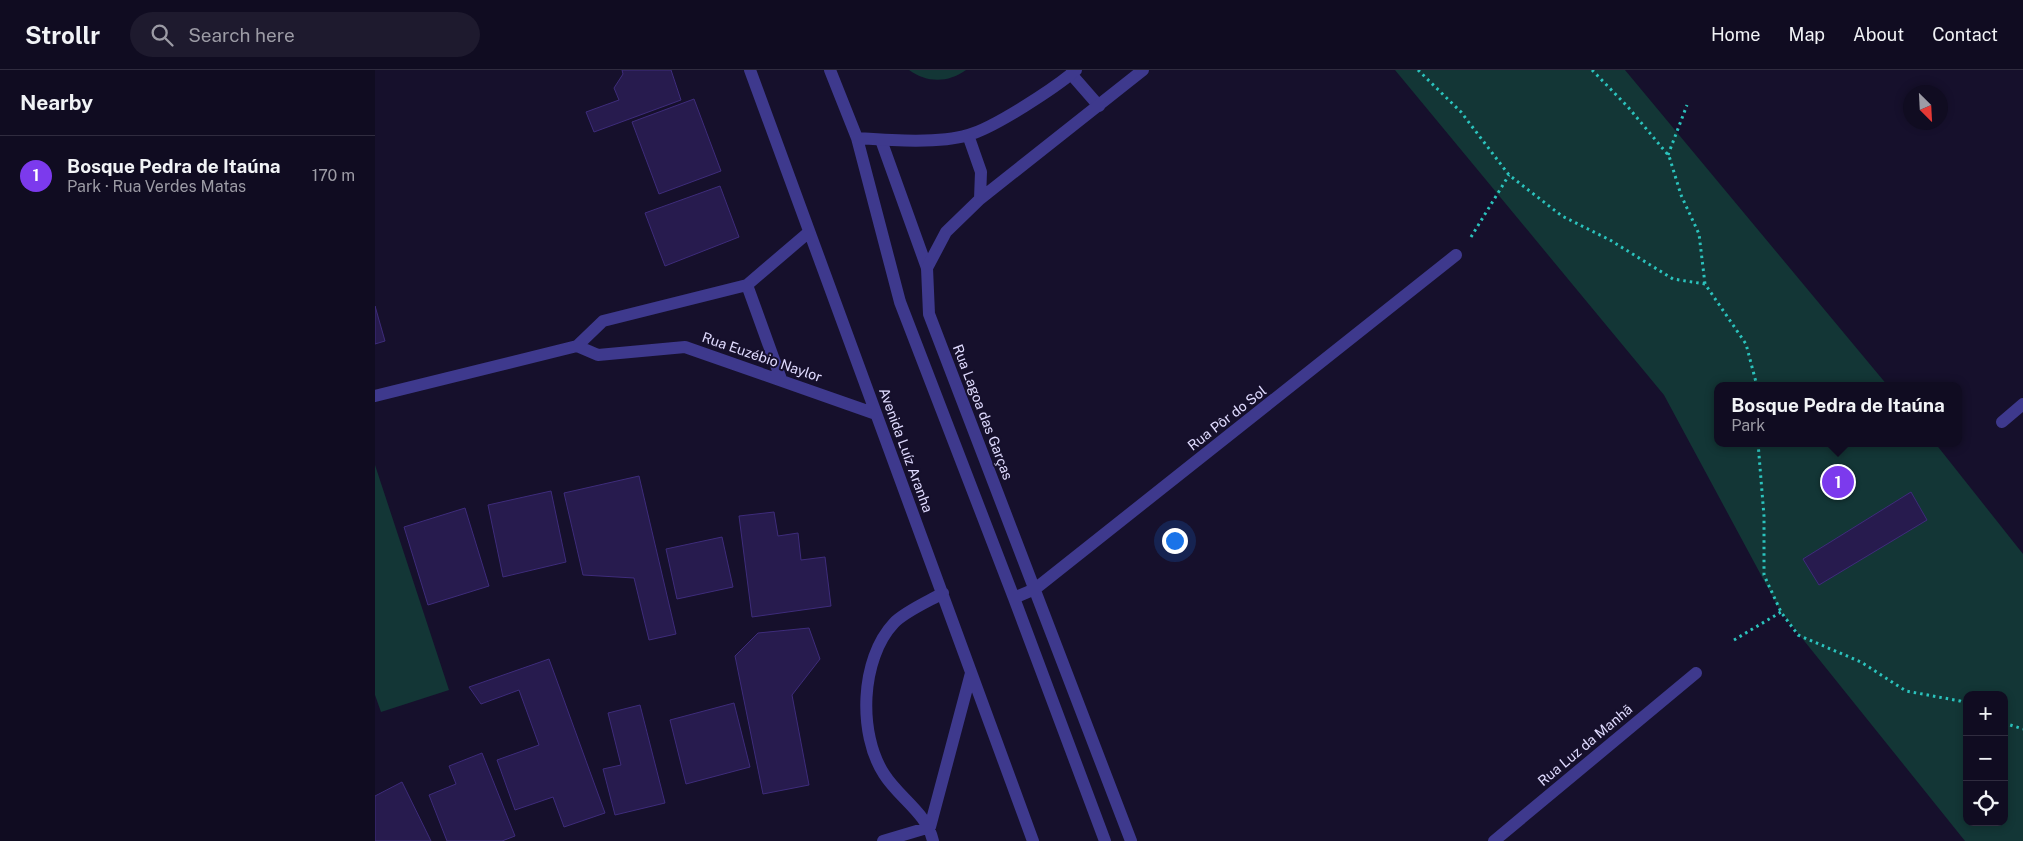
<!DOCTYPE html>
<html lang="en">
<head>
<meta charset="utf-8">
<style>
	body { margin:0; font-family:"Public Sans",sans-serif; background:#1e1a2e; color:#f1f3f6 }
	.controls { position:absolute; right:15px; bottom:15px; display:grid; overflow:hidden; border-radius:10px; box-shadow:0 2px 8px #0003 }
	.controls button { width:45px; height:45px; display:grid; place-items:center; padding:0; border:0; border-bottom:1px solid #302c3f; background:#100c21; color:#f1f3f6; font:25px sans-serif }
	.compass { position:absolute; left:1528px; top:15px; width:45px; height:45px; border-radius:50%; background:#100c21; box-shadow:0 2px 8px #0003; rotate:156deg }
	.you { position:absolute; left:799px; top:470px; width:18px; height:18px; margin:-12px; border:4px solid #fff; border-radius:50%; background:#1a73e8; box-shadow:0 0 0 8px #1a73e833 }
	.badge { display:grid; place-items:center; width:32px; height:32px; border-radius:50%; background:#7c3aed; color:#fff; font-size:16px; font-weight:700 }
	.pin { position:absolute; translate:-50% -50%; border:2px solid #fff; box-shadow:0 1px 5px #0006 }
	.popup { position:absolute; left:1339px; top:312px; width:248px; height:65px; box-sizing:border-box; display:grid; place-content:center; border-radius:10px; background:#100c21; filter:drop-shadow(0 1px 4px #0005); font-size:16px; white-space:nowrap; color:#9c9ba5 }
	.popup b { font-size:19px; color:#f1f3f6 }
	.popup::after { content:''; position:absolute; left:50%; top:100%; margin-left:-10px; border:10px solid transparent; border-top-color:#100c21 }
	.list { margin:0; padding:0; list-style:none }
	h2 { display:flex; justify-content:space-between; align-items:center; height:65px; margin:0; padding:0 20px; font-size:21px }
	h2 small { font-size:16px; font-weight:400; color:#9c9ba5 }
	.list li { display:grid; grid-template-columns:32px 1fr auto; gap:15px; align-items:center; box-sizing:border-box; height:80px; padding:0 20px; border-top:1px solid #302c3f }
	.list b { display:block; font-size:19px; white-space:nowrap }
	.list p { margin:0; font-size:16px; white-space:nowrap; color:#9c9ba5 }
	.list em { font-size:16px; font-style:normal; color:#9c9ba5 }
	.icon { flex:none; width:28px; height:28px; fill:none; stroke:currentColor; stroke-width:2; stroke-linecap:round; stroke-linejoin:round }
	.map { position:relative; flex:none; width:1648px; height:771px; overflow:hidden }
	header { display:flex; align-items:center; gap:30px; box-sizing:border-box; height:70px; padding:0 25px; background:#100c21; border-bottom:1px solid #302c3f }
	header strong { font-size:24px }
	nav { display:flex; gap:28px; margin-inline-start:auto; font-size:18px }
	.search { width:350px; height:45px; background:#1e1a2e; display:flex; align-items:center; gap:12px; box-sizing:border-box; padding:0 18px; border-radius:28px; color:#9c9ba5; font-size:19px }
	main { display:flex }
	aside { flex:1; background:#100c21 }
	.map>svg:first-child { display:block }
</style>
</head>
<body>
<header>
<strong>Strollr</strong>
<div class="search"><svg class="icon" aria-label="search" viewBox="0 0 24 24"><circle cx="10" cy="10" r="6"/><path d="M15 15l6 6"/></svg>Search here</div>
<nav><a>Home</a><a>Map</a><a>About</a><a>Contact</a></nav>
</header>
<main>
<aside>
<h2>Nearby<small></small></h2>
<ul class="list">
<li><span class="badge">1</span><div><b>Bosque Pedra de Itaúna</b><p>Park · Rua Verdes Matas</p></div><em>170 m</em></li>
</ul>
</aside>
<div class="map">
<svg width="1648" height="771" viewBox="0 0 1648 771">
	<rect width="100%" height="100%" fill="#16102c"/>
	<path fill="#133636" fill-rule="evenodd" d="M534,0H591C573,13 552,13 534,0Z
		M1020,0H1250L1513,316H1343V373H1560L1648,484V771H1590L1406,542L1289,325ZM1592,625H1629V752H1592Z
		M0,395L74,620L6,642L0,625Z"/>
	<path fill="#271b4e" stroke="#3e2c7b" d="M247,0H296L306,30L219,62L211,42L244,30L239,18L248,4Z
		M319,29L346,101L284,124L257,52Z
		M345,116L364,167L290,196L270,143Z
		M0,236L10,271L0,274Z
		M264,406L301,564L274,570L259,508L208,505L189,423Z
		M176,421L191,492L128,507L113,435Z
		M1536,422L1552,450L1444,515L1428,489Z
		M90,438L114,516L53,535L29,457Z
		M399,442L403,466L423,463L426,490L450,487L456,536L377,547L364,446Z
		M347,467L358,517L302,529L291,479Z
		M434,558L445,589L417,625L434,715L388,724L360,586L383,563Z
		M174,589L230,743L189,757L178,727L140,740L122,690L164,675L144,620L106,634L94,617Z
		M359,633L375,697L311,714L295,650Z
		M265,635L290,733L240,745L228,699L246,695L233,643Z
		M107,683L140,766L127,771H72L54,725L81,714L74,696Z
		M27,712L56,771H0V726Z"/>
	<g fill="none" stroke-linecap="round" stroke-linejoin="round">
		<path stroke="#2bc3bd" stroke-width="3" stroke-dasharray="2.5 4" stroke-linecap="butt" d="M1043,0L1086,42L1134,105L1187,146L1235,170L1298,209L1330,214L1371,274L1382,316
			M1217,0L1253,37L1294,86L1306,125L1324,164L1330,214
			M1293,85L1312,35
			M1096,167L1134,105
			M1383,373L1389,446V505L1406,542L1423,565L1486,592L1531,621L1585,631L1592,634
			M1359,570L1406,542
			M1629,653L1648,659"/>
		<path stroke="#3e398d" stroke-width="12" d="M696,4L724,36
			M506,70L552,198"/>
		<path stroke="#3e398d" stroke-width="12" d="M375,0L658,771
			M455,0L482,68L525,232L639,528L730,771
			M593,65L606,102L605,129
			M482,68C512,70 565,74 593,65C619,58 680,18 701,0
			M434,162L372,215L228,251L202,276L223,285L310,277L501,344
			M372,215L406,309
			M0,326L202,276
			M1627,352L1648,334
			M639,528L660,519L1081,185
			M508,771L555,757L596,603
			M558,771C552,743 524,728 509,704C483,664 485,589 519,553C529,542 554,531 568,523
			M756,771L554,244L552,198L571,162L605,129L768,0
			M1119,771L1321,603"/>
	</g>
	<g text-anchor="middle" stroke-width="4" stroke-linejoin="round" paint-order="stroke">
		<g font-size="14" fill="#e0dbff" stroke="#16102c">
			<text transform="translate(387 287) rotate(19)" y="5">Rua Euzébio Naylor</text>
			<text transform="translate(608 342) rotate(69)" y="5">Rua Lagoa das Garças</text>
			<text transform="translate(852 348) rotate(-38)" y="5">Rua Pôr do Sol</text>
			<text transform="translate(531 380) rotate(70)" y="5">Avenida Luíz Aranha</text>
			<text transform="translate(1210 675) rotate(-40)" y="5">Rua Luz da Manhã</text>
		</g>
	</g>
</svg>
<div class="controls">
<button>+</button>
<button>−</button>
<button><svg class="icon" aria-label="locate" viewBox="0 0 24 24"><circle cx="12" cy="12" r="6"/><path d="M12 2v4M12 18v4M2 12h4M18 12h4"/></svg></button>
</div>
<svg class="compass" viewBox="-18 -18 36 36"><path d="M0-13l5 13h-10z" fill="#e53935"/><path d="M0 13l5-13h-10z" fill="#9c9ba5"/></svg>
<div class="you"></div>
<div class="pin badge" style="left:1463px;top:412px">1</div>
<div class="popup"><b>Bosque Pedra de Itaúna</b>Park</div>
</div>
</main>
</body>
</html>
